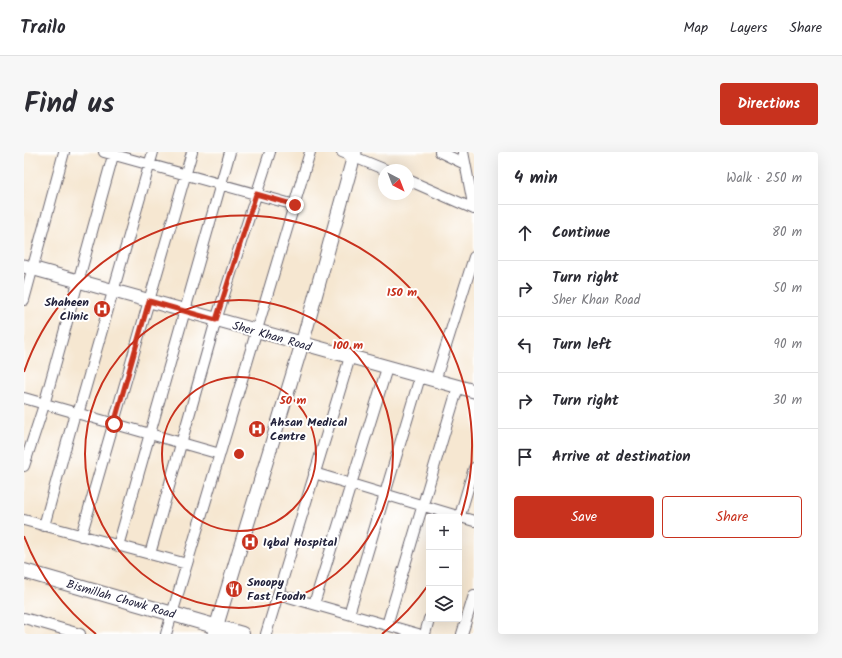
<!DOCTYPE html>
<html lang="en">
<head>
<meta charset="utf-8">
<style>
	body { margin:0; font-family:Kalam,sans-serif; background:#f7f7f7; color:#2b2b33 }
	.controls { position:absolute; right:12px; bottom:12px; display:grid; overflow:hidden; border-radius:4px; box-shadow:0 4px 16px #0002 }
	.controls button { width:36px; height:36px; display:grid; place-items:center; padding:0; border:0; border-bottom:1px solid #e1e1e2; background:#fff; color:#2b2b33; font:20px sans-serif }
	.compass { position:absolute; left:354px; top:12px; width:36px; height:36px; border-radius:50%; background:#fff; box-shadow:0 4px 16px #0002; rotate:138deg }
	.stop { position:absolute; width:12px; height:12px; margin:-9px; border:3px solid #c8321e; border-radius:50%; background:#fff }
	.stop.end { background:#c8321e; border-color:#fff; box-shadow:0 1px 4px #0008 }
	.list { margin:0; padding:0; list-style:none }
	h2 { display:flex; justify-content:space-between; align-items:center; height:52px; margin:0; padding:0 16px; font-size:17px }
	h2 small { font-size:13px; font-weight:400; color:#7c7c81 }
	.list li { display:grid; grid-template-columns:26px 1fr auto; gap:12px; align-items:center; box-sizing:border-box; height:56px; padding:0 16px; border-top:1px solid #e1e1e2 }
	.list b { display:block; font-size:15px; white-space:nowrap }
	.list p { margin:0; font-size:13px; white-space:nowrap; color:#7c7c81 }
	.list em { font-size:13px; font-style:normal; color:#7c7c81 }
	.actions { display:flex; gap:8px; padding:12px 16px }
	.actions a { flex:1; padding:9px 0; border:1px solid #c8321e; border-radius:4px; text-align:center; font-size:14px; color:#c8321e }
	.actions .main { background:#c8321e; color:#fff }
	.icon { flex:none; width:22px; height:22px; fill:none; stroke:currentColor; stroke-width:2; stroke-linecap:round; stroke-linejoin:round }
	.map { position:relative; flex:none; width:450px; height:482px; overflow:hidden; border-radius:4px }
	header { display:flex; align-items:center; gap:24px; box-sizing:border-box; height:56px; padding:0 20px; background:#fff; border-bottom:1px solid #e1e1e2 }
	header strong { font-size:19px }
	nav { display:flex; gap:22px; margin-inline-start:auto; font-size:14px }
	.intro { display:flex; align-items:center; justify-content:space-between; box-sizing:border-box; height:96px; padding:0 24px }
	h1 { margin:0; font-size:28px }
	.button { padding:10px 18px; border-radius:4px; background:#c8321e; color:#fff; font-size:14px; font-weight:700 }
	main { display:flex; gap:24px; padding:0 24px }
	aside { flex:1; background:#fff; border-radius:4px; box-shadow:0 4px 16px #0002 }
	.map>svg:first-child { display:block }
</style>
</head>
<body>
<header>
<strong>Trailo</strong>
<nav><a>Map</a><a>Layers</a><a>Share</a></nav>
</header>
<div class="intro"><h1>Find us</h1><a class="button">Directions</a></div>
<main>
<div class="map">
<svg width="450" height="482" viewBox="0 0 450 482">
	<rect width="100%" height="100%" fill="#fff"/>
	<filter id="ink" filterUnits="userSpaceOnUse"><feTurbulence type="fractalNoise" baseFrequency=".025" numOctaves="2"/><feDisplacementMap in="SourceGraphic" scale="8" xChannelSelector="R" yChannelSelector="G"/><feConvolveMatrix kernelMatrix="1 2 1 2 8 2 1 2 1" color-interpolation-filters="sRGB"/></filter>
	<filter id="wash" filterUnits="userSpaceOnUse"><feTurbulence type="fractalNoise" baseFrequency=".012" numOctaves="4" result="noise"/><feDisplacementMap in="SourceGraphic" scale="16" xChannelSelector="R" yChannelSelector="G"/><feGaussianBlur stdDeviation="0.9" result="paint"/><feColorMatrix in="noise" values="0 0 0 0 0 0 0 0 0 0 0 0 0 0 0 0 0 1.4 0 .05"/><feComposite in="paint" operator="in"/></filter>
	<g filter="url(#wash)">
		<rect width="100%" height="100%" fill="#f6e7d1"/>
	</g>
	<g filter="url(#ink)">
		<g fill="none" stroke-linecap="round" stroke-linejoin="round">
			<g stroke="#6c6770" stroke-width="12">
				<path id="minor" d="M80,0L271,53
					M318,0L362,18
					M416,0L441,12
					M439,0L450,57
					M384,28L450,57
					M0,148L40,0
					M411,229L450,105
					M0,246L196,302
					M54,262L129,0
					M0,314L20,253L90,0
					M290,321L450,369
					M435,367L450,316
					M0,368L163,412
					M20,374L51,261
					M57,384L168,0
					M94,394L206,0
					M126,402L192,168L246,0
					M254,442L394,482
					M290,452L363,216
					M325,462L396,225
					M0,466L56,482
					M363,473L434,235
					M142,482L286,0
					M242,482L326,205
					M401,482L405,467
					M438,482L450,443"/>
			</g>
			<g stroke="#6c6770" stroke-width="15">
				<path id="tertiary" d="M0,114L450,239
					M190,482L278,192L331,0"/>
			</g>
			<g stroke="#6c6770" stroke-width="16">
				<path id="secondary" d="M0,419L218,482"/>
			</g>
			<use href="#minor" stroke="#fff" stroke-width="10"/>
			<use href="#tertiary" stroke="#fff" stroke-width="13"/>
			<use href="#secondary" stroke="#fff" stroke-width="14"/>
		</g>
	</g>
	<g fill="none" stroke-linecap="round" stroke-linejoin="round" filter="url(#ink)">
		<path stroke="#c8321e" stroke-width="5" d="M90,272L125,149L192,168L232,42L271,53"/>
	</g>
	<g fill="none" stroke="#c8321e" stroke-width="2">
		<circle cx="215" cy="302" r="77"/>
		<circle cx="215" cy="302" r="154"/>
		<path d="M405 432A230 230 0 0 1 358 482M72 482A230 230 0 0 1 0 384M0 220A230 230 0 0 1 436 367"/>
	</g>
	<defs>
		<g id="hospital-disc" transform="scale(0.9)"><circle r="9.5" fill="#c8321e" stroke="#fff"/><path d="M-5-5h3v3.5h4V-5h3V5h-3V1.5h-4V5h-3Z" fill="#fff"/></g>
		<g id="restaurant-disc" transform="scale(0.9)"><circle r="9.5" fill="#c8321e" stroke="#fff"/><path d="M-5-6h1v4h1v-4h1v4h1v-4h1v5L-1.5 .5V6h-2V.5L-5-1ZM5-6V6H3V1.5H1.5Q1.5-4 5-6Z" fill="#fff"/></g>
	</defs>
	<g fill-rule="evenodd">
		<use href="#hospital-disc" x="78" y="157"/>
		<use href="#hospital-disc" x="233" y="277"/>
		<use href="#hospital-disc" x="226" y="390"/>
		<use href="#restaurant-disc" x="210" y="437"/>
	</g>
	<g text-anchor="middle" stroke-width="4" stroke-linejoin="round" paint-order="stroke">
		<g font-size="12" font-weight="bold" fill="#22223b" stroke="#fff" text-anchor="start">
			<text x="65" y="154" text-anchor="end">Shaheen<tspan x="65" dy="14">Clinic</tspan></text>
			<text x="246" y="274">Ahsan Medical<tspan x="246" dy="14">Centre</tspan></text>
			<text x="239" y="394">Iqbal Hospital</text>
			<text x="223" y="434">Snoopy<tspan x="223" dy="14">Fast Foodn</tspan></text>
		</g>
		<g font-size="12" fill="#22223b" stroke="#fff">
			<text transform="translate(248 184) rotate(16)" y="4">Sher Khan Road</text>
			<text transform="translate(97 447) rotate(16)" y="4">Bismillah Chowk Road</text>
		</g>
	</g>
	<circle cx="215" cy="302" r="6" fill="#c8321e" stroke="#fff" stroke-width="2"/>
	<g font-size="12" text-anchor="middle" font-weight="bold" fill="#c8321e" stroke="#fff" stroke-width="4" stroke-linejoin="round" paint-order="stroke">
		<text x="378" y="144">150 m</text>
		<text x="324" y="197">100 m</text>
		<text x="269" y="252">50 m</text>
	</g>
</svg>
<div class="controls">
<button>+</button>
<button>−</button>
<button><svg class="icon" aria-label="layers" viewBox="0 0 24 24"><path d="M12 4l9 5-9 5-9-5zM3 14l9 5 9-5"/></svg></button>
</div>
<svg class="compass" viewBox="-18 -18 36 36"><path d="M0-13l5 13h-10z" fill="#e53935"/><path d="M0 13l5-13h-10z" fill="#7c7c81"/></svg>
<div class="stop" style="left:90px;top:272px"></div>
<div class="stop end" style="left:271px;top:53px"></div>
</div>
<aside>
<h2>4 min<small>Walk · 250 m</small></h2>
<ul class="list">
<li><svg class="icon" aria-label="ahead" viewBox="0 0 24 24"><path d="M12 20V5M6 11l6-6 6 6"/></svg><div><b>Continue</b></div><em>80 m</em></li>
<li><svg class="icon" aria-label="right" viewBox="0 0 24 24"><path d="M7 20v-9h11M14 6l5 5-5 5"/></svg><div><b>Turn right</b><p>Sher Khan Road</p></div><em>50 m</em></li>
<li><svg class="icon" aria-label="left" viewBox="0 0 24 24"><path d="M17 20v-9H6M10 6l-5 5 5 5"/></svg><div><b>Turn left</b></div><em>90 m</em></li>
<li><svg class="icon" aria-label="right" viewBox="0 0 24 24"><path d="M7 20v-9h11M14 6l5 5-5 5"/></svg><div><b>Turn right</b></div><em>30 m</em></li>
<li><svg class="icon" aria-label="arrive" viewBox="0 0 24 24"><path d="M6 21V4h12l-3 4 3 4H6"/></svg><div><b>Arrive at destination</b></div></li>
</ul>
<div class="actions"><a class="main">Save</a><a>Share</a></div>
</aside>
</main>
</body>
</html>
